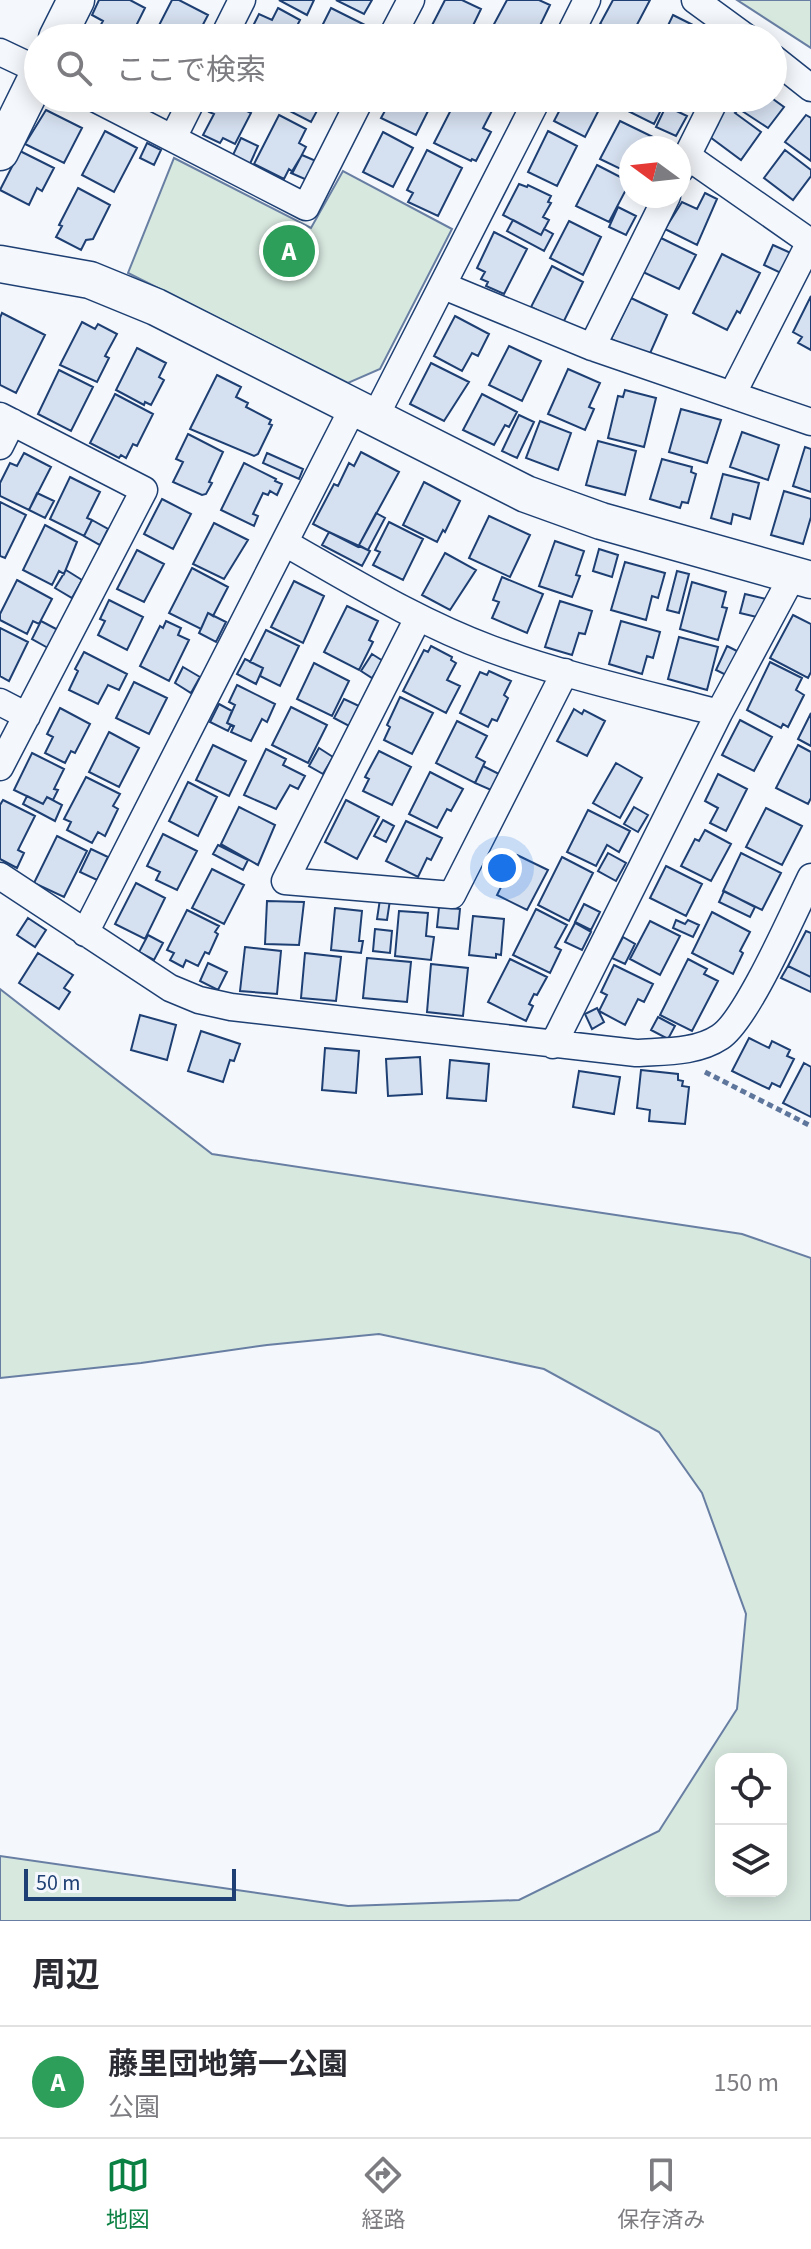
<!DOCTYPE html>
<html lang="ja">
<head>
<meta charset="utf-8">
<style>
	body { margin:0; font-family:"Source Sans 3","Noto Sans JP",sans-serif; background:#f7f7f7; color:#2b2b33 }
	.controls { position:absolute; right:24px; bottom:24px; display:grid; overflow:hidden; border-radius:16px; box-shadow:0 4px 20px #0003 }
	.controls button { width:72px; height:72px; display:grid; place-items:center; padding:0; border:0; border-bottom:2px solid #e1e1e2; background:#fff; color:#2b2b33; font:40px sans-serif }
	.compass { position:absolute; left:619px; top:136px; width:72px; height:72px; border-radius:50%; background:#fff; box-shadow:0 4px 20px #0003; rotate:285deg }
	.scale { position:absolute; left:24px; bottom:20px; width:212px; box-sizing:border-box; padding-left:8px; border:4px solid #1d3f73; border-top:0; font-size:22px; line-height:28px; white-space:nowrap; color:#1d3f73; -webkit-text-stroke:6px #f4f7fb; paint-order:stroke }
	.you { position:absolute; left:502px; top:868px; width:28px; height:28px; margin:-20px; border:6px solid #fff; border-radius:50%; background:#1a73e8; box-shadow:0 0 0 12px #1a73e833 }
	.badge { display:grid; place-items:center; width:52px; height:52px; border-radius:50%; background:#0b8043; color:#fff; font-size:26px; font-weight:700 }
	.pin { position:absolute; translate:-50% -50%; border:4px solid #fff; box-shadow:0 2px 8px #0006 }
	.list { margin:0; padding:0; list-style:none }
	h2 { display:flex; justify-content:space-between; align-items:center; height:104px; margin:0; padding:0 32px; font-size:34px }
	h2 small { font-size:26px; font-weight:400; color:#7c7c81 }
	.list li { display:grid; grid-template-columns:52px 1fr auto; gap:24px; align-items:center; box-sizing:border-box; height:112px; padding:0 32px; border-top:2px solid #e1e1e2 }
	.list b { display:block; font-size:30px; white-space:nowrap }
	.list p { margin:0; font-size:26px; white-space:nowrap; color:#7c7c81 }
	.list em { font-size:26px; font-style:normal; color:#7c7c81 }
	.icon { flex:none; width:44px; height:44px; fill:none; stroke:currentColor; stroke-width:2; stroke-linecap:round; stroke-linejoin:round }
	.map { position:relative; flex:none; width:811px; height:1921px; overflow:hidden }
	.search { position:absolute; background:#fff; box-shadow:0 4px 20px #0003; left:24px; right:24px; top:24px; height:88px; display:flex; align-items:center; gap:20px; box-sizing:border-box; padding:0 28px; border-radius:44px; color:#7c7c81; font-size:30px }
	.sheet { height:216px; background:#fff }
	nav { display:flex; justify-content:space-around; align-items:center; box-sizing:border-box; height:112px; border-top:2px solid #e1e1e2; background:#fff; font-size:22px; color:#7c7c81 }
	nav a { display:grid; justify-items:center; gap:4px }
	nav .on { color:#0b8043 }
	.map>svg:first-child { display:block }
</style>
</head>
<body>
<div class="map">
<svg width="811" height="1921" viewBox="0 0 811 1921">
	<rect width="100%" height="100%" fill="#f4f7fb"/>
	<path fill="#d7e8df" stroke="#687fa3" stroke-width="2" fill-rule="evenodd" d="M737,0H811V48Z
		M174,158L311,228L343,171L452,229L380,369L348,383L128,273Z
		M0,989L212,1154L742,1234L811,1258V1921H0V1856L348,1906L519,1900L659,1831L737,1709L746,1614L702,1493L659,1432L544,1369L379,1334L267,1345L141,1363L0,1378ZM781,1759V1891H721V1759Z"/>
	<path fill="#d5e0f0" stroke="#1d3f73" stroke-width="2" d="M99,0H130L145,8L130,38H118L99,28L103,21L92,15Z
		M172,0H179L208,15L197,36L194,34L192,38L153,37Z
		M279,0H314L307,15Z
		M336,0H372L364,14Z
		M445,0H462L481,9L467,38H443L429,31Z
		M507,0H539L550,5L534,38H518L493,26Z
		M613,0H650L630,38L600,24Z
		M278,8L300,20L291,38H247L259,14L272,20Z
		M331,8L365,25L358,38H316Z
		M673,15L699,28L696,34L705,38H655L657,33L663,36Z
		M85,27L107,38H79Z
		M773,94L775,96L773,99L784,107L768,128L730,103L734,98H773Z
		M216,98H221L251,113L235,144L223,138L220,143L203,135L214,114L209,112Z
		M286,98H326L330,100L325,110L319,107L311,122L282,107Z
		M392,98L434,99L416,135L381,118Z
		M457,98H491L497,101L483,128L491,132L476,161L472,159L471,161L434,143Z
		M566,98H605L585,137L554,121Z
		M634,98H681L675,109L664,104L654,124L628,111Z
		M724,101L737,111L735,113L761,132L741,160L710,137L718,124L711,119Z
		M666,106L687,116L676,136L656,127Z
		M46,110L82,128L64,163L25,144Z
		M279,115L306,129L299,143L306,147L293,172L289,169L284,179L254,164Z
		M806,115L811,118V161L785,142Z
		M620,121L655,138L650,148H631V174L600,159Z
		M105,131L137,148L114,192L82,175Z
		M548,131L577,146L557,186L528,172Z
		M383,132L413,148L393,187L363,172Z
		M241,138L258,146L249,166L232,157Z
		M147,143L161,150L154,165L140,158Z
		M427,150L462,168L438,216L408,202L413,193L407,190Z
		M785,150L811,170V176L793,200L764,178Z
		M20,151L54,168L42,191L37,188L29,205L0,190Z
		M302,155L316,161L307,180L291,173Z
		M597,165L630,182L609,222L576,206Z
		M519,184L527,187L528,185L551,196L548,202L551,203L543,217L549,220L541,235L503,215Z
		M78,188L110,205L93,239L86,240L81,250L56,237L62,226L59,225Z
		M705,193L717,199L697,245L665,229L682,202L697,209Z
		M618,207L636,216L626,235L609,227Z
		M513,220L541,235L544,229L553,234L544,251L507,231Z
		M569,221L601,237L583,275L550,258Z
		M494,232L527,249L504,294L486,286L488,282L481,279L485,272L477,268Z
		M661,238L696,255L679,289L643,272Z
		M773,245L793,254L783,274L764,265Z
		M722,254L760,273L740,313L737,311L727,330L693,313Z
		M552,266L583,282L563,323L531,307Z
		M811,296V350L798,343L802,337L793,332Z
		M631,298L667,315L648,358L611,339Z
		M2,313L45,335L16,393L0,385V318Z
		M455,316L489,334L478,356L472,353L462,371L434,356Z
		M82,322L95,329L98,324L117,334L105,356L109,358L97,382L60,365Z
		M509,346L541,361L522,401L489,385Z
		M137,348L166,363L159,377L164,380L151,405L145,402L144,405L116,390Z
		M431,363L469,382L444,421L410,404Z
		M568,369L600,383L589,407L594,409L585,430L548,414Z
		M59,370L93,387L71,431L38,414Z
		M217,375L241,387L236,397L248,403L246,407L271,420L269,424L272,425L258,454L254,456L190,429Z
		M625,390L656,398L644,447L608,438L618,396L623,397Z
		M115,394L153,414L137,446L133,444L126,458L121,455L119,458L90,443Z
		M482,394L517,412L509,427L505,425L494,445L463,430Z
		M681,409L721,420L707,463L669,452Z
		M519,415L534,422L517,458L502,451Z
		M540,421L571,433L558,470L526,458Z
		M742,432L779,445L768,480L730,467Z
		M188,434L223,452L209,482L212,483L206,494L202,495L173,482L183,462L176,459Z
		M598,441L636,451L625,495L586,485Z
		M805,447L811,449V492L793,486Z
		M361,452L399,472L358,547L313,524L334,484L338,486L349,463L354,466Z
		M24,453L51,467L29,510L0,496V483L10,463L17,466Z
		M267,453L303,469L299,479L263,463Z
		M662,459L692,467L691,472L696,474L688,503L682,502L680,508L650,499Z
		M244,463L276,479L275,481L282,484L277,495L270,491L268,495L263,493L253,514L258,516L254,526L221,510Z
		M723,474L759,483L750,519L733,514L731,524L711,518Z
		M70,477L100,492L87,518L92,520L84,536L50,519Z
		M424,482L460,501L445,532L443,530L437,542L403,525Z
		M784,491L811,499V517L803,544L771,535Z
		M37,493L54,501L45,518L29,510Z
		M162,499L191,514L173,549L144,534Z
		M0,502L26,515L5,558L0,556Z
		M376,513L385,518L368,550L359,545Z
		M489,516L530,535L510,577L469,558Z
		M92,520L108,529L100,545L84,536Z
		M389,522L423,539L403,580L373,565L380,552L375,550Z
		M214,523L248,540L224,579L193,564Z
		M45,525L77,542L64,574L59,571L52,585L23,570Z
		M329,532L370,551L362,566L322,545Z
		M555,541L584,551L576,575L580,576L572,597L539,586Z
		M599,549L618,555L612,577L593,571Z
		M137,550L164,564L144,602L117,589Z
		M445,553L476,570L450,610L422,595Z
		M625,562L665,573L658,598L652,596L646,620L611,610Z
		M192,568L228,587L213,616L208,613L201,629L169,613Z
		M66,570L82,580L72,598L55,588Z
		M677,571L689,574L679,613L667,610Z
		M502,577L543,594L527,633L492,618L499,602L493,600Z
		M17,580L52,599L39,624L33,621L27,634L0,620V614Z
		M294,581L324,596L303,643L271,627Z
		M692,582L726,592L722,607L727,608L718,640L680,629Z
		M745,594L766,599L761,618L740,613Z
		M109,600L143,617L127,650L98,635L105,621L100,619Z
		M560,601L592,611L585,634L579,633L572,655L545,647Z
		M347,606L378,621L369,640L373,642L359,670L324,652Z
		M208,613L226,622L216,642L199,633Z
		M793,615L811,624V672L808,678L770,658Z
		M41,621L58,630L48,648L32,639Z
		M166,621L181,628L178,635L189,640L169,681L140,666L160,626L163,628Z
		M621,621L660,632L653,658L647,656L642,674L609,664Z
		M0,628L28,642L9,681L0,676Z
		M266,630L299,646L280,686L260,676L263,668L250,662Z
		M679,637L718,647L707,690L668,679Z
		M431,646L452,657L451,660L456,663L447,680L460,686L446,713L403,691L424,650L428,652Z
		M727,646L739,652L728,676L716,670Z
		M84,652L127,674L119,690L108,685L98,704L69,690L78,671L75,669Z
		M372,654L383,661L372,678L361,671Z
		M245,659L263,668L256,684L237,674Z
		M770,662L802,678L796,690L804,695L788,727L783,724L781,728L747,710Z
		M314,663L349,681L332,716L297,699Z
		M183,667L200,677L191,693L175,683Z
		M489,671L511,681L504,695L508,698L497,721L492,719L488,727L460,713L480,672L487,675Z
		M134,682L167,698L149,734L116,718Z
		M237,685L275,704L267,722L262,719L251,741L231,732L234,726L227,723L235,705L229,702Z
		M400,697L433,713L412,754L384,740L390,727L387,725Z
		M344,699L359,706L349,726L334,718Z
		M219,704L232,711L227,723L231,725L228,731L210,722Z
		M291,707L327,725L308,763L272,745Z
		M60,708L90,724L75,753L71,751L65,763L45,753L53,737L47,734Z
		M574,709L582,714L584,710L605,721L587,756L557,741Z
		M811,713V746L798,739Z
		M740,720L772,737L754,771L722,755Z
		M457,721L487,736L476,757L485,762L475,783L436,763Z
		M109,732L139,748L119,787L89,772Z
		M213,745L246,761L229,796L196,780Z
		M798,745L811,752V798L808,804L776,788Z
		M319,748L333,757L323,774L309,766Z
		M266,749L286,759L283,765L305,776L298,789L290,785L276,809L244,795Z
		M379,751L411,767L392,805L363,791L369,779L365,777Z
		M32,753L64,769L54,789L58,790L53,800L47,797L43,804L14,790Z
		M616,763L642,778L620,818L593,803Z
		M483,766L499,774L491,790L475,783Z
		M430,772L463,789L451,811L447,809L437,828L409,814Z
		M718,774L747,789L726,831L710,823L718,808L705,801Z
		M86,777L120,794L113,806L118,809L105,836L98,832L92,843L67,830L71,822L64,819Z
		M188,782L217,797L198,836L169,821Z
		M27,796L43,804L47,797L62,805L55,821L23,804Z
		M3,800L35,816L18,850L24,853L17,868L0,859V805Z
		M346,800L379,817L357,859L325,842Z
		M239,807L275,825L258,865L221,844Z
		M634,807L648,815L638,832L624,824Z
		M766,808L802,826L782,865L746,847Z
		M588,810L630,831L619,852L607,845L596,866L567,852Z
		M383,820L394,826L386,842L374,836Z
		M406,821L442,838L431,860L427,858L418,877L386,861Z
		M705,830L731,844L711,881L681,866L695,839L699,841Z
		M163,834L197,851L177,890L156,880L160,872L147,866Z
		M57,836L87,851L64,897L34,883Z
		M218,845L248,860L243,870L213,854Z
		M91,849L108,857L97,880L80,872Z
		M608,853L626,863L616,881L598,871Z
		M741,853L781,873L762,910L723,891Z
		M517,855L548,870L527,910L497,895Z
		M562,857L593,873L569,921L538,905Z
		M666,866L702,884L686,916L650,898Z
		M212,869L244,885L224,924L192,908Z
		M136,883L165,898L145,939L115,924Z
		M724,891L755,907L750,917L719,902Z
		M380,899L390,900L387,920L377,919Z
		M267,901L304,902L299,945L265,944Z
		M584,904L600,912L591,930L575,922Z
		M439,907L460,909L458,929L437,927Z
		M335,908L362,911L359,941H363L361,953L331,950Z
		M536,909L567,925L555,947L561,950L550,973L513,955Z
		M187,910L219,926L215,932L218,934L209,954L205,952L198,966L186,960L183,967L170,960L174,953L167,950Z
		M399,911L428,913L426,936L434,937L431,960L395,956Z
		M712,912L750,932L740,951L743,953L733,974L692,953Z
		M473,916L504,919L501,955L496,954V958L469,955Z
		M28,918L46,930L35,947L17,935Z
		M676,920L685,924L688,920L699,925L693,937L673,928Z
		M650,921L680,936L660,975L630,959Z
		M575,923L591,932L582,950L565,942Z
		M375,929L392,931L390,953L373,951Z
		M806,931L811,933V977L788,966Z
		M148,935L163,943L154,960L139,952Z
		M623,937L635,944L625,964L612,958Z
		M245,947L281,951L277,994L240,991Z
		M38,953L73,975L64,988L70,992L59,1009L19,983Z
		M305,953L341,957L336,1001L301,998Z
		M367,958L411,962L407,1002L363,998Z
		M510,959L547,977L537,995L534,994L529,1004L533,1006L526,1021L488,1002Z
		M688,959L707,969L704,974L718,981L692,1031L660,1015Z
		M208,963L227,972L218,990L200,981Z
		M431,964L468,968L463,1016L427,1012Z
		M614,965L653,984L644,1002L638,999L625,1025L599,1011L607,995L601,992Z
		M788,966L811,977V992L781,978Z
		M597,1008L604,1022L592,1029L585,1014Z
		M140,1015L176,1025L167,1060L131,1050Z
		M658,1017L675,1026L668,1039L651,1030Z
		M201,1031L240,1044L234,1061L230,1060L223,1082L188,1071Z
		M749,1038L769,1048L772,1041L790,1050L787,1056L794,1059L780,1087L772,1083L769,1089L732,1071Z
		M325,1048L359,1051L356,1093L322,1090Z
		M420,1057L422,1094L388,1096L386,1059Z
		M450,1060L489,1064L486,1101L447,1098Z
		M804,1063L811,1067V1117L783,1103Z
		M641,1070L678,1074V1080L683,1081L682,1086L689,1087L685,1124L649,1121L650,1110L637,1108Z
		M579,1071L620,1077L614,1114L573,1107Z"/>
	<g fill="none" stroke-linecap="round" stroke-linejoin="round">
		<g stroke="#1d3f73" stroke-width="29">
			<path id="street" d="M695,0L747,38
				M223,38L242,0
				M391,38L411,0
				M568,38L587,0
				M0,52L38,70
				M773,58L811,88
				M94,98L306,207L361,98
				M173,138L193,98
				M687,156L810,242L732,395
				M680,170L716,98
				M444,286L592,347L811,422
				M592,347L667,196
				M0,416L144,490L0,767
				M375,417L538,98
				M0,446L12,422
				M285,543C352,581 418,622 491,649C565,676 643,693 719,713
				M418,618L285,881L452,895L565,672
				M0,702L27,716
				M0,876L170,988L199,1000L231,1007L636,1053C664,1051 696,1053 720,1037C747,1020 794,911 811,877
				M85,933L353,408
				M553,1045L719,713L793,575"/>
		</g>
		<g stroke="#1d3f73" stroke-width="39">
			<path id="secondary" d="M57,38L76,0
				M0,152L38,75
				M0,264L90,280L156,307L526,494L601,521L811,580"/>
		</g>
		<path stroke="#5e769c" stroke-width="5" stroke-dasharray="6 4" stroke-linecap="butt" d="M705,1072L811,1126"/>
		<use href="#street" stroke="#f4f7fb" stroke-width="26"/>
		<use href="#secondary" stroke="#f4f7fb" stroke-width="36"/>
	</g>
</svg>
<div class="controls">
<button><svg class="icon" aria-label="locate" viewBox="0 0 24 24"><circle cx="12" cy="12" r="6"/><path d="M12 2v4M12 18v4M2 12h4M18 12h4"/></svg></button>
<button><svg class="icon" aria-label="layers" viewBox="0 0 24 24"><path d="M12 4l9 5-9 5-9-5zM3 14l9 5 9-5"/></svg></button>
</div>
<svg class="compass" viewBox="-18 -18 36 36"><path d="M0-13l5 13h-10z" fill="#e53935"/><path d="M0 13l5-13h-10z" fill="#7c7c81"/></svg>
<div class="scale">50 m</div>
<div class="you"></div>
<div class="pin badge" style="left:289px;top:251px;background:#2e9e5b">A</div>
<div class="search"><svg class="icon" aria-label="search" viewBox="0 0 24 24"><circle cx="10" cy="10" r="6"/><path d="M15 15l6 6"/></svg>ここで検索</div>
</div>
<section class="sheet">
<h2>周辺<small></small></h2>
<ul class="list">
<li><span class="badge" style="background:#2e9e5b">A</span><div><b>藤里団地第一公園</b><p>公園</p></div><em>150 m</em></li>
</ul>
</section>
<nav>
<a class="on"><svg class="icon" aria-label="map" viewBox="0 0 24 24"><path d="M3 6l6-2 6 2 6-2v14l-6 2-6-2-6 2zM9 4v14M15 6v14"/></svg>地図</a>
<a><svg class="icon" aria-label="directions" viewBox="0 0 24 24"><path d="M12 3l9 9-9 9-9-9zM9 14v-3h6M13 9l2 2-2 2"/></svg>経路</a>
<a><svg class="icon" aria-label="saved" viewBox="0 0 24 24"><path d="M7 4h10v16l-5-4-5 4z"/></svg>保存済み</a>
</nav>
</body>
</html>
